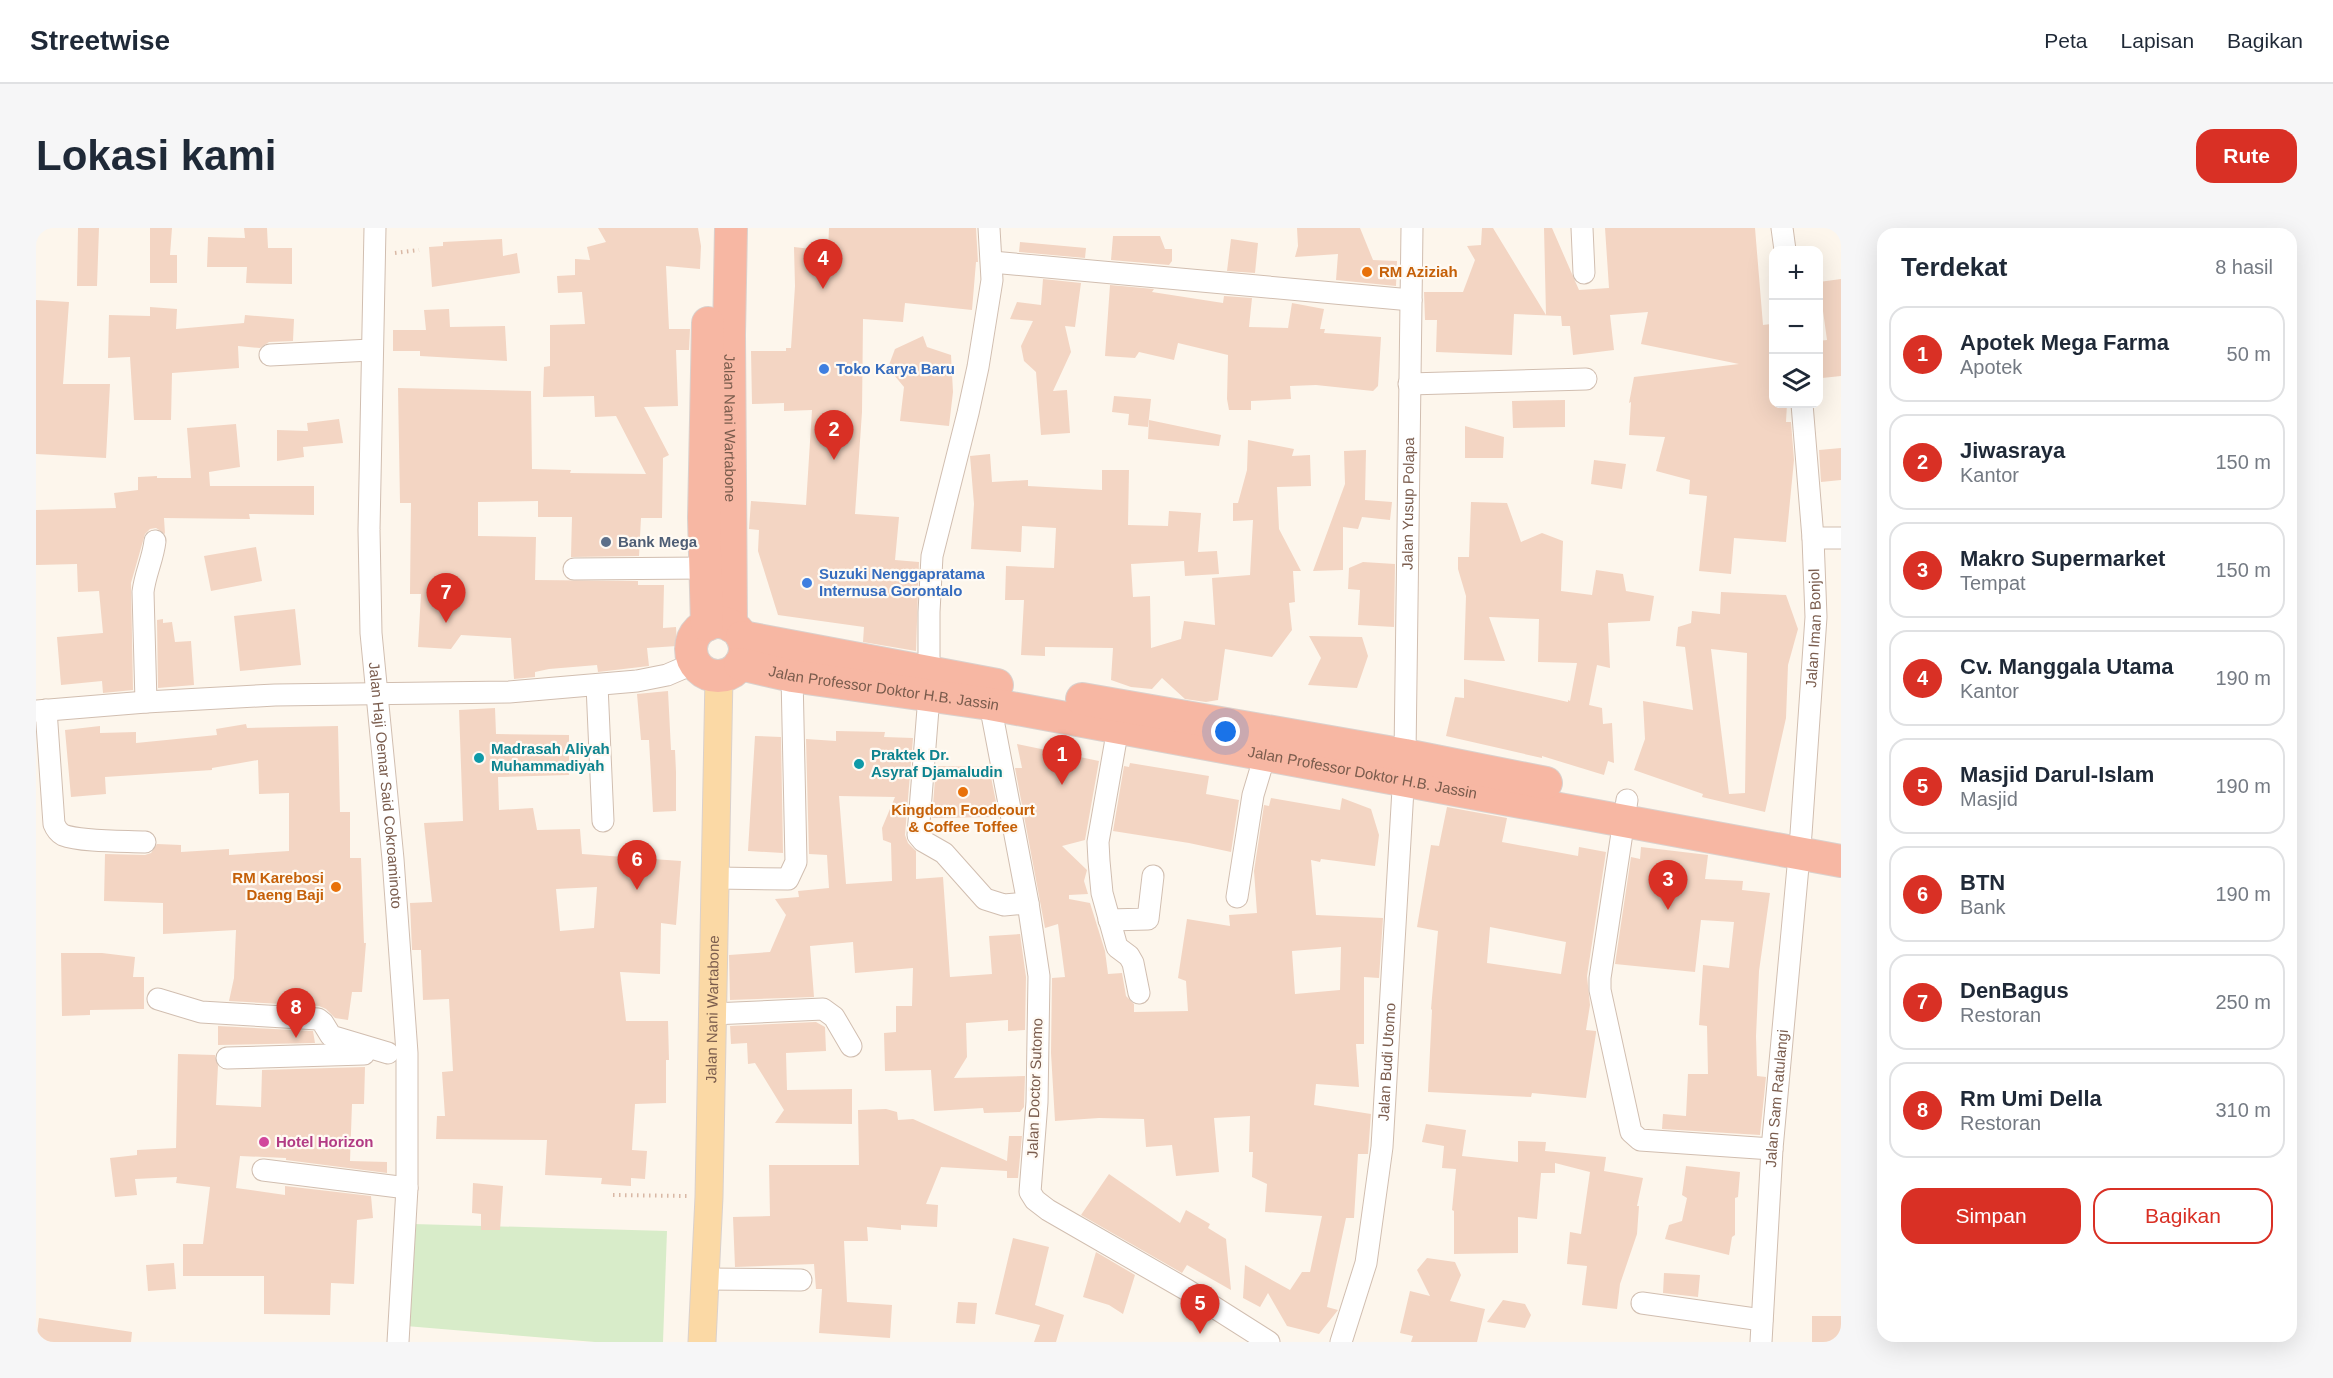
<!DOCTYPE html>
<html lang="id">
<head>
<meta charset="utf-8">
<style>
	body { margin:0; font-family:Helvetica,sans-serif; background:#f6f6f7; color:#1f2937 }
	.controls { position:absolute; right:18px; top:18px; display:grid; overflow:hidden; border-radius:12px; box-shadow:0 6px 24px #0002 }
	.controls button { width:54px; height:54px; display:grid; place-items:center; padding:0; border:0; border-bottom:2px solid #e0e1e3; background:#fff; color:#1f2937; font:30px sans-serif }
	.you { position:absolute; left:1190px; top:504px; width:21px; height:21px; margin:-15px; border:4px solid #fff; border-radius:50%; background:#1a73e8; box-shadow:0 0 0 9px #1a73e833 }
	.badge { display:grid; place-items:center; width:39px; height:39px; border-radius:50%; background:#d93025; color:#fff; font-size:20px; font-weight:700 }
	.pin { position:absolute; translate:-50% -50px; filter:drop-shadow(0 2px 3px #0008) }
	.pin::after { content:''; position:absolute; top:32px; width:21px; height:18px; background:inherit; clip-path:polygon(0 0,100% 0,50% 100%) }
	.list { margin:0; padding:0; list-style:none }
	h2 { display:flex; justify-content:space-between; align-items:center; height:78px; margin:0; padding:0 24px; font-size:26px }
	h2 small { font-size:20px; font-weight:400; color:#747a83 }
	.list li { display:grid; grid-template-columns:39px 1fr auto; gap:18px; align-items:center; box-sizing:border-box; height:96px; margin:0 12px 12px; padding:0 12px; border:2px solid #e0e1e3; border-radius:18px }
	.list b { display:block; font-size:22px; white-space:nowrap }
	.list p { margin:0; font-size:20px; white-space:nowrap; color:#747a83 }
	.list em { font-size:20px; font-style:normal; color:#747a83 }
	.actions { display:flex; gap:12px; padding:18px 24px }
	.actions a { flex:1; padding:14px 0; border:2px solid #d93025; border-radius:18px; text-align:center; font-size:21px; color:#d93025 }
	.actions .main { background:#d93025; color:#fff }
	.icon { flex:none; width:33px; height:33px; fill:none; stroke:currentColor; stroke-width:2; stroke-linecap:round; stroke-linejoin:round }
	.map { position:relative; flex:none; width:1805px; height:1114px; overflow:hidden; border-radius:18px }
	header { display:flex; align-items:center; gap:36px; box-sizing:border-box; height:84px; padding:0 30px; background:#fff; border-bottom:2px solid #e0e1e3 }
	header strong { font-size:28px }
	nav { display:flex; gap:33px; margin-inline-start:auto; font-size:21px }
	.intro { display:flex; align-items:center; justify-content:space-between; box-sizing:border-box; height:144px; padding:0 36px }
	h1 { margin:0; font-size:42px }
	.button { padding:15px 27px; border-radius:18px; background:#d93025; color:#fff; font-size:21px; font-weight:700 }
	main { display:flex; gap:36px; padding:0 36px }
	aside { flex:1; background:#fff; border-radius:18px; box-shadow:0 6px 24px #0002 }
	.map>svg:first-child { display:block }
</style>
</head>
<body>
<header>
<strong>Streetwise</strong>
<nav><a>Peta</a><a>Lapisan</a><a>Bagikan</a></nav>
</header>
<div class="intro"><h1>Lokasi kami</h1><a class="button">Rute</a></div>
<main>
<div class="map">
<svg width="1805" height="1114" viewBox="0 0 1805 1114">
	<rect width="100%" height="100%" fill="#fdf6ec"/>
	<path fill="#d8ecc9" d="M377,996L631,1003L627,1114H559L370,1098Z"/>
	<path fill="#f3d5c3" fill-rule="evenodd" d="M42,0H63L61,58H41Z
		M114,0H136L134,27H141V55H114Z
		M208,0H231L232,20H256V56L210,55L211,39H171L172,9L209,10Z
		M562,0H662L665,18L664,41L630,38L633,101H654L653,122H640L642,178L608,179L633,227L627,230L626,290H605L603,328L535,329L536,289H502V273L442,274V308L500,309L499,352L602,353V357H628L627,400L640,399L641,418L611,420L613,438L562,444L561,437L513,441L499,444V449L478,451L475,410L425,407L415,421L382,419L385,366H374L375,275H364L362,160L495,163L496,241L535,242L534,245L610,246L580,188L559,189L558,168L507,169L508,139L514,138V97L549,96L546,64L522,65L521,48L539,47V31L554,32L551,19L570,14Z
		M793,0H940L942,34H940L936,82L869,75L867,94L827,91L826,184L819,286L863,289L859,332L883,334L880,423L827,414L828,399L742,387L722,323L723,302L713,301L715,273L770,277L776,182L748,183V175L716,176L715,123H750V120H755L759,58L758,19L792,23Z
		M1261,0H1324L1337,32L1361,33L1360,58L1300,52L1302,26L1259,29L1262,18Z
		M1446,0H1457L1510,87L1508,0H1516L1543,62L1573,60L1569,0H1719L1727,97L1735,96L1734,138H1737V176H1751L1750,194H1755L1758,232L1750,314L1698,310L1695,346L1663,343L1671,268L1653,266L1654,252L1620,243L1629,209L1593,207L1595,174L1593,175L1598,149L1703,136L1605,116L1612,84L1574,87L1578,122L1537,127L1534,98H1526L1525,88L1478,86L1476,127L1400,124L1401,92H1389L1388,64H1427L1439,32L1431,18L1445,17Z
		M1077,8H1124L1129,21H1136V33L1133,37L1075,32Z
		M466,11L467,28L481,25L484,45L396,59L393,19L407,18V14Z
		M1195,11L1222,15L1219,45L1191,43Z
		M984,14L1050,20L1049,30L983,24Z
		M1007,51L1045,55L1039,99L1029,98L1035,124L1017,163L1031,162L1034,205L1005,207L1000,144L988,133L985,118L997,93L974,91L981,74L1005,77Z
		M1805,51V148L1786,150L1782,113L1791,112L1783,54Z
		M1074,57L1118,61L1116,64L1187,75L1188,68L1216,70L1213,99L1252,100L1256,75L1288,81L1284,101H1289L1288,105L1345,109L1342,158L1337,163L1280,157L1254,158L1255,171L1215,173V182H1193L1191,171L1192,127L1142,115L1138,132L1103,124L1099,130L1069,128Z
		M0,72L33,74L27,156H74L70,230L0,226Z
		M114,79L141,81L140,101L208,95L209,87L258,91L257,113L233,114L224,120L202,118L203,140L136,145L135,192H98L94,129L72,130L73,87L114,88Z
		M413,81L414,99L469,98L471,133L384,128V123H357V102H390L388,82Z
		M887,108L891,119L915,127L917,164L913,198L864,193L868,159L858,147L850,145L859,121Z
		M1078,168L1115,171L1112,199L1092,197L1093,186L1076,184Z
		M1529,172V199L1477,200L1476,173Z
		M303,191L307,215L267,219L268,229L241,233V202L272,203L271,195Z
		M1113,192L1185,207L1183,218L1112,211Z
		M200,196L204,239L173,244L174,258H278V287L213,286L214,291L128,290L129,306L120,300L114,301L109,306L95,355L97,462L67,465L66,453L25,457L21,409L67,405L63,363L42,364L41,336L0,337V282L80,280L78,265L102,262V249L121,248V250H155L151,200Z
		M1429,198L1468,209L1467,230H1429Z
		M1212,212L1258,221L1256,228L1274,227L1275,258L1241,259L1243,301L1265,343H1257L1259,374L1253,375L1256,402L1236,429L1189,421L1182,472L1170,474L1149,471L1126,450L1116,461L1095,459L1075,452L1077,420L1009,419V428L985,427L988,372H969L970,338L1018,340L1020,300L986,298L985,324L935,321L938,276L934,228L954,226L956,254L992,252V258L1066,262V242H1093L1092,297L1132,298L1133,283L1165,285L1162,324L1181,323L1183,346L1149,348L1148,333L1095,336L1097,369L1114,368L1115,420L1145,411L1148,393L1179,397L1176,350L1214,347L1217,292L1197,293V275H1202L1211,242Z
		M1805,220V252L1785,254L1783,222Z
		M1330,222L1329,272L1356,274L1354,292L1326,289L1322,301L1307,299V342L1277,343L1309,256L1308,223Z
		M1558,232L1590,236L1586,261L1555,256Z
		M1435,274L1471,275L1485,314L1506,305L1527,313L1525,363L1556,367L1560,342L1587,346L1590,363L1618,368L1614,393L1572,395L1574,440L1561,437L1553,477L1566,480L1567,496L1576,495L1578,535L1572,533L1568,547L1506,528V530L1410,508L1419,469L1428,470V451L1532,474V472L1534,473L1541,435L1502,434L1503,391L1453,389L1469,433L1428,432L1430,368L1422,341V329H1433Z
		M220,319L226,353L175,363L168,328Z
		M1327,334L1359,336L1358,399L1322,397L1324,362L1312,361L1313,340Z
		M1685,364L1750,367L1762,401L1752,437L1750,490L1729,584L1666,569L1667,566L1598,542L1609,511L1607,473L1657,482L1649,419L1640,418L1642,399L1655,395L1656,383L1684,386ZM1675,421L1711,425L1709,565L1693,566Z
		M259,381L265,437L204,443L198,388Z
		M127,391V395L136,394L139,414L155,413L158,457L122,460L121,392Z
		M1273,408L1326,409L1332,428L1321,460L1272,457L1285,430Z
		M632,463L635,522H639L640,544V583L617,584L613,512H605L601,466Z
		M459,480L460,506L533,507V547L462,549L463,582L497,580L501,602L544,601L546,626L645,633L640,697L625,695L624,746L584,744L590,793H632L633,832H630V875L599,876L596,922L611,923L609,951L595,950V958L565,956L566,950L509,947L511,912L400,911L401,888H409L406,844L417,843L413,771L387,772L385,722H376L374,675L396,674L388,595L427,593L423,482ZM561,659L558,700L524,703L520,661Z
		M210,496L211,500L302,498L304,584H314V630H325L328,715H330L326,764H316L312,792L299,790L290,781L283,778L193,773L198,750L200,702L127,706V675L68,673L69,626L109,627L115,625L121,616L145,617V624L193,621V627L253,623V565L223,566L222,532L176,540V542L69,549L70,566L35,569L29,502L64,498V505L100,504V515L181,507L180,501Z
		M800,503L849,504L848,509L877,510L869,607L872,615L880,623V651L907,649L914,749L956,746L953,708L984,706L990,749L989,802L972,803V792L930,795L931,829L918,850L989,848L988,879L984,884L948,885L947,880L898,883L895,842L849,843L848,805L860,804V778H876L877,740L819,745L817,714L774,718L778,769L694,772L693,727L734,724L750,687L739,671L763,669L762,663L793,660L791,627L773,626L770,511L800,513ZM803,568L859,569L846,600L847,612L855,615L856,653L810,656Z
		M719,508L745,509L747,625L712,623Z
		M981,516L1063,533L1049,612L1026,618L1051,642L1048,653L1052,666L1033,667V671L1054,675L1069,723L1072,746L1086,745L1090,768L1098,776V784L1152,783L1150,753L1142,750L1151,691L1194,698L1193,687L1221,685L1218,643L1228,577L1233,578L1235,570L1304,582L1306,570L1335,581L1343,607L1339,638L1285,631L1284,634L1275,632L1280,687L1347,690L1343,750L1328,749V816H1320L1323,859L1280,856L1278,877L1335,886L1332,926H1322L1318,990H1310L1291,1079L1302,1082L1283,1106L1251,1098L1232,1065L1224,1079L1207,1070L1209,1037L1254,1062L1266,1044H1274L1286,988L1229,984L1231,956L1216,949L1217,924H1213L1214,888L1178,890L1183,944L1140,948L1136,917L1110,919L1108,891L1063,890L1019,893L1015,825L1016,750L1029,749L1022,696L1009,700L979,540H986ZM1305,719L1304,762L1259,766L1256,723Z
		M1094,535L1173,548L1170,566L1203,572L1195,624L1153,615L1077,603L1088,538L1093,539Z
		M900,538L953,539L963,589L896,590Z
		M1411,579L1471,590L1466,614L1542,628L1543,619L1570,624L1551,748L1554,777L1550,802L1560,803V805L1550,870L1496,865L1495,869L1392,864L1396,782L1395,781L1402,703L1381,699L1395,617L1403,618ZM1454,699L1530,714L1525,746L1451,735Z
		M1605,619L1672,627L1669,651L1707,653L1706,662L1734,665L1723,743L1720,808L1721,848L1730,849L1724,907L1626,901L1627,886L1650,888L1652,846H1672L1671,798L1663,797L1667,737L1693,740L1698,694L1665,692L1659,744L1579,736L1595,629L1604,631Z
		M25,725H66L99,729L97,749H108V781L54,782V787L26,788Z
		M780,794L789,799L790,823L750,825L751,862L816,861V896L739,895L748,882L719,835L712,836L711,815L695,816L694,798Z
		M182,798L277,803L279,815L182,817Z
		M142,826L179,827L182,838L180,877L225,879L226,842L329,839L328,876H316L314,933L351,934V945L250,932V930L204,928L200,960L249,967V958L335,968L337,990L321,992L318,1056L295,1055L294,1087L228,1086V1048H147V1016H167L174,959L140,955L141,949L99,951L101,967L79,969L74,930L101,927V922L140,920Z
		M850,881L861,884L862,892L877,891L971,933L973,908H986L982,950H971V943L905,939L890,976L902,977L901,999L865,997V1002L831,999L832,1013H808L811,1074L856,1077L854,1110L783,1105L786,1061H780L778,1036L699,1039L697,989L734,988L733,937H823L822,882Z
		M1390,896L1430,902L1426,928L1482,934V913L1510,914L1509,923L1570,929L1568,943L1607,950L1601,978H1603L1601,1006L1584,1056L1581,1081L1546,1077L1551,1038L1531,1036L1534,1004L1545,1006L1554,944L1519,935V945H1505L1501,991L1482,989V1025L1418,1026V983L1416,982L1420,941L1406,940L1408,918L1386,914Z
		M1650,938L1704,944L1702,969L1699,970V1007L1696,1009L1693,1027L1629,1011L1633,997L1646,993L1651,970L1646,967Z
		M1073,946L1144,995L1150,982L1174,996L1172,1000L1190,1011L1195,1062L1151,1037L1146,1045L1045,987Z
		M437,955L467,958L464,1002H445V986L436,985Z
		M977,1010L1013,1019L999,1077L1028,1087L1020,1114H998L1004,1097L959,1086Z
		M1060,1024L1099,1047L1087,1086L1073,1077L1047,1069Z
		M1391,1030L1419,1034L1425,1047L1414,1073L1449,1081L1441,1114H1375L1377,1108L1364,1105L1374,1063L1394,1068L1381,1042Z
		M138,1035L140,1061L112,1063L110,1037Z
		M1628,1045L1664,1047L1662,1069L1627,1065Z
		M1467,1072L1489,1076L1495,1087L1489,1100L1451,1094Z
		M922,1074L941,1075L939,1096L920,1095Z
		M1776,1088H1805V1114H1776Z
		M3,1090L96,1104L95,1114H0Z"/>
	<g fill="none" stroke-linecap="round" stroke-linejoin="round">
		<g stroke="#d1beb0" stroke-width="23">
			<g id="minor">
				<path id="s1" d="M339,0L333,302L335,405L357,631L371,825V960L362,1114"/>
				<path d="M1546,0L1548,45"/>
				<path d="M1746,0L1749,22"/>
				<path d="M956,34L1375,72"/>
				<path d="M234,127L335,122"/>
				<path d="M1373,156L1550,151"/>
				<path d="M1777,310H1805"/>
				<path d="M538,341L669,340"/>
				<path d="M893,445V384L896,328L932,185L942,139L956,52L953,0"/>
				<path d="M561,457L567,593"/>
				<path d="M893,468L882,607L887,613L908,625L949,671L968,677L992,675"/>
				<path d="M110,474L107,364C109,346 117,331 119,313"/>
				<path d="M954,476L992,675L1003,748L1001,874L994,964L999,972L1012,982L1151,1062L1233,1114"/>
				<path d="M10,482L18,596C20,601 22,604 27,607C45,614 88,613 109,614"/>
				<path d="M0,483L110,474L239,467L473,464L601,453L631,447L659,435"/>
				<path d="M1082,500L1062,614L1063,633L1066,665L1081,719L1093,728L1097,735L1103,765"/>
				<path d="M1591,572L1564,750V762L1595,904L1604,912L1736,921"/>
				<path d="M680,650L752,651L760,634L756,448"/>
				<path d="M1201,669L1217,567L1229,527"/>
				<path d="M1073,692L1112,691L1117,648"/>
				<path d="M122,771L165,784L282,791L287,795L295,808L352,825"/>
				<path d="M676,786L787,781L798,789L815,818"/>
				<path d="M191,830L328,826"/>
				<path d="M227,942L371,960"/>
				<path d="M670,1051L765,1052"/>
				<path d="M1606,1075L1726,1092"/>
				<path id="s2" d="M1305,1114L1330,1035L1346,919L1369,527L1376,0"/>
				<path id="s3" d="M1725,1114L1736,921L1765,606L1780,389L1777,310L1766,176"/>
			</g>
		</g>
		<g stroke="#dad1cd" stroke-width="29">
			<g id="major">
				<path id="s4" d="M666,1114L673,969L683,448"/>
			</g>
		</g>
		<g stroke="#dad1cd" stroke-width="34">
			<g id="highway">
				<path id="s5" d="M695,0L693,107L695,398"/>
				<circle cx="682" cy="421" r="27"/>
				<path d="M671,397L668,290L672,95"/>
				<path d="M706,409L961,457"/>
				<path id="s6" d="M704,436L756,448L954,476L1805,633"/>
				<path d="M1046,471L1369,527L1510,555"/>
			</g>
		</g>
		<path stroke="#d9b8a5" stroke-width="4" stroke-dasharray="1.5 4.5" stroke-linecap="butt" d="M359,25L383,22
			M577,967L651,968"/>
		<use href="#minor" stroke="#fff" stroke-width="21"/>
		<use href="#major" stroke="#fbd9a5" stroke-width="27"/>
		<use href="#highway" stroke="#f7b7a3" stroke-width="32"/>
	</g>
	<g fill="#e8710a" stroke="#fffaf3" stroke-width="2">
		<circle cx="1331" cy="44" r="6"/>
		<circle cx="927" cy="564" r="6"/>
		<circle cx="300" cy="659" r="6"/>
	</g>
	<g fill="#3f7fe0" stroke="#fffaf3" stroke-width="2">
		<circle cx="788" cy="141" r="6"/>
		<circle cx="771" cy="355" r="6"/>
	</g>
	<circle fill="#5c6f8a" stroke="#fffaf3" stroke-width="2" cx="570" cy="314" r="6"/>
	<g fill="#0f9aa8" stroke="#fffaf3" stroke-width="2">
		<circle cx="443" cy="530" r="6"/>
		<circle cx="823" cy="536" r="6"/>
	</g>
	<circle fill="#d1479c" stroke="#fffaf3" stroke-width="2" cx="228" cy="914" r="6"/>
	<g text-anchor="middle" stroke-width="4.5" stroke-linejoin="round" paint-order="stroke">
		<g font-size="15" font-weight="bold" fill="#c56008" stroke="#fffaf3" text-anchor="start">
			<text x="1343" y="49">RM Aziziah</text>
			<text x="927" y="587" text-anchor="middle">Kingdom Foodcourt<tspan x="927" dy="17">&amp; Coffee Toffee</tspan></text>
			<text x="288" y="655" text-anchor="end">RM Karebosi<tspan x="288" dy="17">Daeng Baji</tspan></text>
		</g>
		<g font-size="15" font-weight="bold" fill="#366cbe" stroke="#fffaf3" text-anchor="start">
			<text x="800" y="146">Toko Karya Baru</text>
			<text x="783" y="351">Suzuki Nenggapratama<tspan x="783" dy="17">Internusa Gorontalo</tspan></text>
		</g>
		<g font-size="15" fill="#7a5c4d" stroke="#fffaf3">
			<text dy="5" stroke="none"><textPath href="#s5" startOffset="200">Jalan Nani Wartabone</textPath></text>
			<text dy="5" stroke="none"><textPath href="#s2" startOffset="844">Jalan Yusup Polapa</textPath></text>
			<text dy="5" stroke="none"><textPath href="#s3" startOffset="716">Jalan Iman Bonjol</textPath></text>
			<text dy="5" stroke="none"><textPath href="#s6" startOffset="146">Jalan Professor Doktor H.B. Jassin</textPath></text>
			<text dy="5" stroke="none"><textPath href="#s6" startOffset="632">Jalan Professor Doktor H.B. Jassin</textPath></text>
			<text dy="5" stroke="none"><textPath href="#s1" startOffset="558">Jalan Haji Oemar Said Cokroaminoto</textPath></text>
			<text dy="5" stroke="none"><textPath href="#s4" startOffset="333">Jalan Nani Wartabone</textPath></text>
			<text dy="5" stroke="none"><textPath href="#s2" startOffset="285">Jalan Budi Utomo</textPath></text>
			<text transform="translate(999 860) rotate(-88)" y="5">Jalan Doctor Sutomo</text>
			<text dy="5" stroke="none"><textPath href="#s3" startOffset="244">Jalan Sam Ratulangi</textPath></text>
		</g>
		<g font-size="15" font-weight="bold" fill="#4e5e75" stroke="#fffaf3" text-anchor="start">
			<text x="582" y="319">Bank Mega</text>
		</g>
		<g font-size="15" font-weight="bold" fill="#0d838f" stroke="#fffaf3" text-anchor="start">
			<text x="455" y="526">Madrasah Aliyah<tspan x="455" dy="17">Muhammadiyah</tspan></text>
			<text x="835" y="532">Praktek Dr.<tspan x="835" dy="17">Asyraf Djamaludin</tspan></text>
		</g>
		<g font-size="15" font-weight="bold" fill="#b23c85" stroke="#fffaf3" text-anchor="start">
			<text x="240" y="919">Hotel Horizon</text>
		</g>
	</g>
</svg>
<div class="controls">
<button>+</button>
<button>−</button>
<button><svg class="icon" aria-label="layers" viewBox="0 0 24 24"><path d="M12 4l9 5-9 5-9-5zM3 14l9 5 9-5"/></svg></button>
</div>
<div class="you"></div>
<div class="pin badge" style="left:1026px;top:557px">1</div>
<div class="pin badge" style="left:798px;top:232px">2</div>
<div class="pin badge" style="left:1632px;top:682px">3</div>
<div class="pin badge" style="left:787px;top:61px">4</div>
<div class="pin badge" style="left:1164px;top:1106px">5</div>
<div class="pin badge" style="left:601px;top:662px">6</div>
<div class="pin badge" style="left:410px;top:395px">7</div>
<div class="pin badge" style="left:260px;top:810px">8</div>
</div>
<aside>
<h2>Terdekat<small>8 hasil</small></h2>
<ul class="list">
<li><span class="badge">1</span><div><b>Apotek Mega Farma</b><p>Apotek</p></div><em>50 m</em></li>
<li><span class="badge">2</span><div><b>Jiwasraya</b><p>Kantor</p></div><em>150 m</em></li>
<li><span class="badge">3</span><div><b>Makro Supermarket</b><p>Tempat</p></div><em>150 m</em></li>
<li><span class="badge">4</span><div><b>Cv. Manggala Utama</b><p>Kantor</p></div><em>190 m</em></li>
<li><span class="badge">5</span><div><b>Masjid Darul-Islam</b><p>Masjid</p></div><em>190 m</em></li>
<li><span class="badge">6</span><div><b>BTN</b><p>Bank</p></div><em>190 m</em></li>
<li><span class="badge">7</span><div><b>DenBagus</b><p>Restoran</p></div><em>250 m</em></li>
<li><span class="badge">8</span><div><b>Rm Umi Della</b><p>Restoran</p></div><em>310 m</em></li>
</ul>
<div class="actions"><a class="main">Simpan</a><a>Bagikan</a></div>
</aside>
</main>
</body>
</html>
